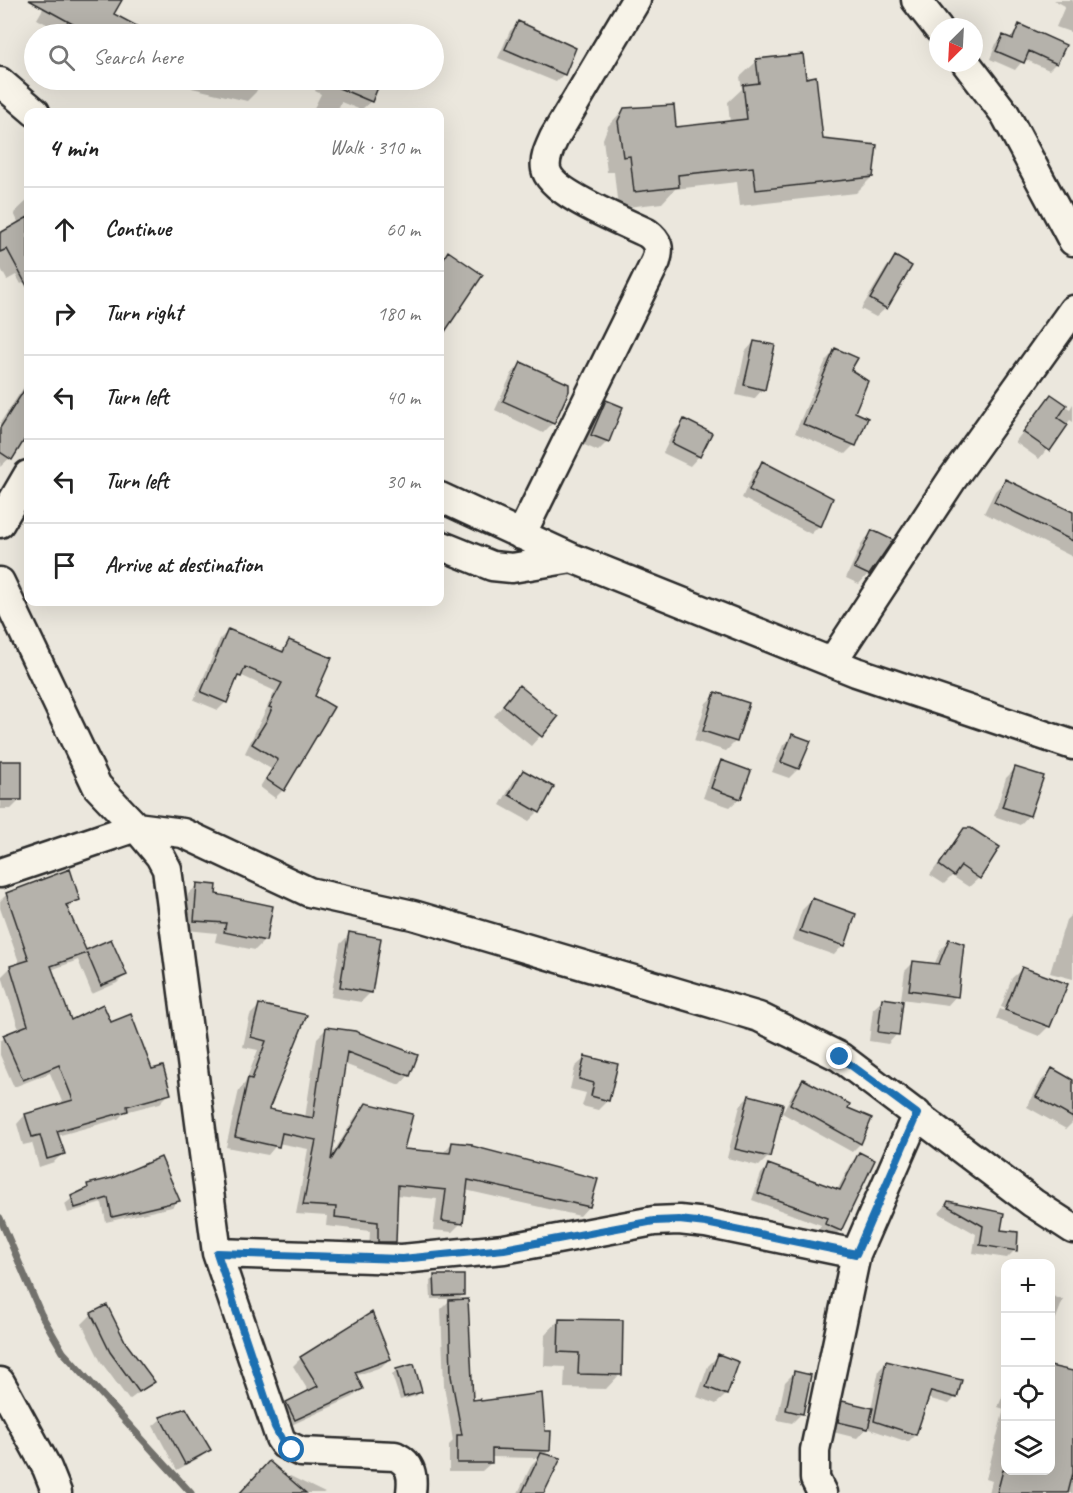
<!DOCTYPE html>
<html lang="en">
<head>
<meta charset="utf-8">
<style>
	body { margin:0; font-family:Caveat,sans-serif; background:#f6f6f6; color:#222 }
	.controls { position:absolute; right:18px; bottom:18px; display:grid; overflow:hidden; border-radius:12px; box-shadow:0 6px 24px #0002 }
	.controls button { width:54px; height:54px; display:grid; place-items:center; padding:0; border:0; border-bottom:2px solid #e0e0e0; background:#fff; color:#222; font:30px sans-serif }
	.compass { position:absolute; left:929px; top:18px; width:54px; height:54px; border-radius:50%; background:#fff; box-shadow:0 6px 24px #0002; rotate:204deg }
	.stop { position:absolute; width:18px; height:18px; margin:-14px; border:4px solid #1f6fb2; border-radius:50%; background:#fff }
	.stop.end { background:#1f6fb2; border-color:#fff; box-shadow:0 2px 6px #0008 }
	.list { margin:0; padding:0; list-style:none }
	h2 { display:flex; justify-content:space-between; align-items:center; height:78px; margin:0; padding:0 24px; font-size:26px }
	h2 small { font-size:20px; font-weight:400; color:#767676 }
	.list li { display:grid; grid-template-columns:39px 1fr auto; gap:18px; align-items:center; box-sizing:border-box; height:84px; padding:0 24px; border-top:2px solid #e0e0e0 }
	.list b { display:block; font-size:22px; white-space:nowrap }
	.list em { font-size:20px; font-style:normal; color:#767676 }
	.icon { flex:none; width:33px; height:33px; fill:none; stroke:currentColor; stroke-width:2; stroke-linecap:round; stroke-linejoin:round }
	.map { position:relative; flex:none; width:1073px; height:1493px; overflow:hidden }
	.search { position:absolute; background:#fff; box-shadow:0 6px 24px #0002; left:24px; top:24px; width:420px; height:66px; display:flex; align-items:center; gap:15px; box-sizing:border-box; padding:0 21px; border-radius:33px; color:#767676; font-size:22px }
	.panel { position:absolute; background:#fff; box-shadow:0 6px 24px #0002; left:24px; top:108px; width:420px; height:498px; border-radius:12px }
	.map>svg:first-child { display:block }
</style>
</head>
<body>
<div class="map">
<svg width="1073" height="1493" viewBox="0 0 1073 1493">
	<rect width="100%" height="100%" fill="#ebe7dd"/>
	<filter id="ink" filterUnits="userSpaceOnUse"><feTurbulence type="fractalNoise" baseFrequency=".0167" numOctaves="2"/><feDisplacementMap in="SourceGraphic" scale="12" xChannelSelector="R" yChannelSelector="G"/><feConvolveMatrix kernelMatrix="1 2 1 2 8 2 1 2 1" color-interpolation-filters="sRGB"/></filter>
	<g filter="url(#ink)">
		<path fill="#0003" d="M48,0H120L112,15L146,33L66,34L37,19Z
			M1054,0H1073V33L1056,27L1065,6Z
			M518,23L575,49L564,74L556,82L498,58L510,31Z
			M1020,26L1056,63L1049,70L1024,59L1015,70L990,59L996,44L1004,37L1010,39Z
			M757,61L804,79L822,140L872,177L856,193L740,206L737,182L675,189L662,203L618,208L614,172H607L603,139L608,126L624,109L675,129L730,123L728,102L742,89L740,77Z
			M194,80H261L256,92L247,101L192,88Z
			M320,80H379L371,101L361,110L341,102L337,112H312L321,94L315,91Z
			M28,200V280L21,284L16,275L7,280L0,267V234L19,224L14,213Z
			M448,253L481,275L440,336V262Z
			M895,258L886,308L876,317L861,309L886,268Z
			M754,342L763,389L754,399L736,395L745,352Z
			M836,350L849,370L854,445L845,454L795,433L826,360Z
			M521,364L553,423L543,433L495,410L512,373Z
			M28,381V431L15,453L0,467V423Z
			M1051,396L1070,409L1073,404V422L1070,420L1039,459L1015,442Z
			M606,402L608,441L598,451L582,444L596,412Z
			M684,421L699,456L690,466L663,453L674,431Z
			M762,463L831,499L819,526L811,534L742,498L754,471Z
			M1006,480L1073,513V557L984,513L995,491Z
			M873,532L868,574L859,584L846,578L863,541Z
			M228,631L280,652L289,642L313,697L283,790L275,798L260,787L271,769L245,753L275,691L240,675L234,681L226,702L218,710L194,700L220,639Z
			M519,687L556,718L531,746L494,716Z
			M716,694L736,741L726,751L694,741L706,703Z
			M793,735L798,769L789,778L772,772L783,745Z
			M721,762L740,798L730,807L703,798L712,772Z
			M0,763L21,799L11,809H0Z
			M1016,768L1029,815L1020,825L994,816L1006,778Z
			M524,772L538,812L529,821L500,805L514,781Z
			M964,829L979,878L969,887L952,876L944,884L930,875Z
			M198,885L214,895L265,940L255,950L215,942L217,933L186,930L188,894Z
			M7,894L78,900L67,909L85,952L125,975L117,983L92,994L78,960L51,970L70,1022L110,1024L169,1094L160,1103L125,1112L118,1119L57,1136L63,1153L54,1162L39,1167L32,1143L23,1145L17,1124L25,1115L63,1104L50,1073L14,1087L0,1055V1041L19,1030L2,976L11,967L20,965L0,908V901Z
			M812,900L843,945L834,955L792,940L802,910Z
			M1073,913V979L1050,973L1066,920Z
			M350,934L370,993L361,1002L331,997L340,944Z
			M949,940L956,996L948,1005L901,999L905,971L913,963L934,965L941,949Z
			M1022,969L1049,1026L1039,1036L996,1019L1000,1009L1046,1027V1024L1001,1007L1012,978Z
			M883,1000L897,1034L888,1044L869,1041L873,1009Z
			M260,1005L305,1016L267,1110L305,1118L317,1038L326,1029L409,1075L400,1085L344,1064L330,1158L357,1114L366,1104L402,1151L443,1153L452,1143L589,1206L580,1216L465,1190L461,1223L452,1232L433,1230L437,1199L396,1195L395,1242L385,1251H369L370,1231L326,1226L327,1216L296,1214L308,1149L278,1143L268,1155L226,1147L239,1090L245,1083L258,1050L243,1047L250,1015Z
			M585,1058L608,1100L598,1110L582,1106L586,1093L570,1089L575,1067Z
			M1052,1070L1073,1082V1122L1066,1129L1027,1107L1042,1080Z
			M804,1080L845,1108L870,1119L860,1144L852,1152L782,1113L795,1089Z
			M749,1096L769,1156L759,1166L727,1158L740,1106Z
			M859,1154L840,1230L832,1238L818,1232L821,1225L752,1200L761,1174L768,1166L837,1190L852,1162Z
			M88,1186L178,1201L172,1207L106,1222L102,1203L68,1213L65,1204Z
			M948,1203L999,1231L1015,1250L1007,1258L973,1253L976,1234L939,1213Z
			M435,1277L463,1295L456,1301L472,1402L543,1433L549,1450L544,1455L542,1493H518L532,1464L538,1458L491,1457V1463L482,1471H449V1445L453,1441L444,1385L441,1309L451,1299H431L430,1281Z
			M1050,1295L1063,1300L1050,1334Z
			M107,1307L125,1344L153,1382L129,1400L101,1362L82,1324L92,1314Z
			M559,1320L620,1374L606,1389L564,1388L565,1367L544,1366L545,1335Z
			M718,1356L726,1395L716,1404L697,1397L708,1366Z
			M301,1358L389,1359L381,1367L355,1376L361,1389L353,1397L287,1427L279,1411L287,1403L309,1392L293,1366Z
			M886,1363L956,1397L949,1404L927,1398L915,1435L908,1442L867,1428L857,1438L829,1431L833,1413L843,1403L871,1409L879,1370Z
			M397,1370L421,1391L416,1396L400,1400L392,1375Z
			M794,1373L802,1413L792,1423L777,1420L785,1382Z
			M1073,1373V1493H989L992,1481L986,1479L1004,1409L998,1407L1006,1388V1470H1050Z
			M186,1410L209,1449L201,1457L177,1470L153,1426L161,1419Z
			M290,1476L325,1493H241L287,1479Z"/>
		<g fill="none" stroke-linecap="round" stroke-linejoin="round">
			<path stroke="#72716c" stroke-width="7" d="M0,1218L41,1314L63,1352L191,1493"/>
		</g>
		<path fill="#b5b2ab" stroke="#2b2b2b" stroke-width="1.5" d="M29,0H122L114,14L152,34H91Z
			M518,21L576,48L565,75L505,49Z
			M1019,24L1066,45L1057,64L1029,51L1024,63L996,51L1003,35L1013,39Z
			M803,54L806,78L816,76L823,139L877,145L873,177L756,190L753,167L678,175L679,187L634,192L630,156L623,157L618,121L624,108L674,105L676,127L747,119L743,85L759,83L756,59Z
			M320,80H381L372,102Z
			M28,217V288L7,249L0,252V233Z
			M448,251L483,275L440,339V264Z
			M895,256L912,266L887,309L870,299Z
			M754,341L775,345L765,390L744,385Z
			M835,348L858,358L851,370L868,381L855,412L868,418L856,446L803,424Z
			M521,362L569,384V391L554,424L503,401Z
			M28,384V434L12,460L0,452V428Z
			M1051,394L1067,405L1058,418L1068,425L1050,451L1023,432Z
			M606,400L623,407L609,442L591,435Z
			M684,419L712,433L700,457L672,443Z
			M762,461L833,498L821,527L749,490Z
			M1005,479L1073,512V541L994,502Z
			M872,530L893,540L869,575L854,568Z
			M228,629L283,652L289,640L332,658L315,696L334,707L284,791L266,779L278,760L252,744L267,720L272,708L269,707L282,683L245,667L241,677L238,676L227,703L201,692Z
			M519,685L558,717L542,737L503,705Z
			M715,692L749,703L737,742L703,731Z
			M792,734L811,741L799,769L781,762Z
			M721,760L751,771L741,799L711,788Z
			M0,761H22V800H0Z
			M1015,767L1044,776L1030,816L1002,807Z
			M523,770L554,787L540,813L509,795Z
			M964,828H971L1000,847L980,879L961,866L954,876L939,865Z
			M70,869L80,900L66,905L86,950L111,939L127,975L101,986L87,953L51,966L71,1020L103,1004L111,1022L131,1014L152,1069L163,1066L171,1094L127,1106L128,1111L57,1131L65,1154L47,1159L40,1135L32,1137L25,1114L73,1100L59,1065L23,1080L3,1035L28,1025L10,966L29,960L6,893Z
			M197,883L217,885L216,894L273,906L266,941L224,932L226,923L194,921Z
			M812,898L856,914L845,946L800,931Z
			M349,932L381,938L372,993L340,987Z
			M949,939L964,944L958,997L909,990L913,961L939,964Z
			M1022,967L1068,984L1050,1027L1005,1010Z
			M882,998L903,1001L899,1035L878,1032Z
			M259,1004L307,1015L269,1109L313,1118L326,1027L355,1031L418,1055L410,1076L347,1052L331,1160L366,1103L413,1114L404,1149L450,1153L452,1142L472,1144V1146L598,1179L590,1207L468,1180L463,1224L442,1221L446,1190L398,1185L396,1242H378V1222L335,1217L336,1207L303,1205L316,1140L282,1133L279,1147L235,1137L248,1078L252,1079L266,1041L251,1037Z
			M585,1056L618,1064L609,1101L591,1096L594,1083L579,1079Z
			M1052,1068L1073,1080V1118L1036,1097Z
			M803,1079L850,1104L848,1108L872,1118L861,1144L790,1104Z
			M749,1095L783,1104L770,1157L735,1149Z
			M859,1152L875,1160L841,1231L825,1224L827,1218L758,1193L768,1164L840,1190Z
			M161,1157L180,1201L112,1217L108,1198L75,1208L71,1196L88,1188L87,1184L112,1178Z
			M948,1201L1004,1213L1001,1230L1018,1232L1017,1251L980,1245L983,1226L946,1205Z
			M434,1275H464V1295L435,1296Z
			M468,1299L473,1400L480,1399L481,1401L542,1393L545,1431H551L550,1451L492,1449V1463H457V1435H462L451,1376L449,1300Z
			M107,1305L126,1343L155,1382L139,1392L110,1352L91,1313Z
			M372,1312L391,1359L355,1372L363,1389L295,1420L286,1402L318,1386L300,1357Z
			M559,1319L623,1320L622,1375L578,1374L579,1353L558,1352Z
			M718,1354L739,1362L727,1395L706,1387Z
			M886,1361L962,1380L957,1398L931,1391L916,1435L874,1421Z
			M414,1364L422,1392L404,1397L396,1369Z
			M1050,1366L1073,1371V1473L1068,1493H997L1003,1470H1050Z
			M794,1371L811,1375L803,1414L786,1410Z
			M842,1401L873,1408L868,1429L838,1422Z
			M186,1408L211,1450L185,1464L160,1417Z
			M541,1453L561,1458L544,1493H522Z
			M269,1461L306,1493H240Z"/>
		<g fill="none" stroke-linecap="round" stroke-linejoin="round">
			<g stroke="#2b2b2b" stroke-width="33">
				<path id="minor" d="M916,0L938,28
					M966,63L1005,114L1073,241
					M0,82L35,112
					M440,497L572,558L856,672L1073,745
					M0,523L28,475
					M521,535L656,261C660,248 658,241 647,233C625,222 550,193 546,169C544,158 550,147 554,138L636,0
					M440,545L492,566L512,568L572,558
					M0,582L97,786L136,827L160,856L167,869L217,1253L280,1438L284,1444L301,1452L395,1456C412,1464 413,1476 411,1493
					M832,662L953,478L1073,310
					M0,873L136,827L183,833L309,892L413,915L759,1017L840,1057L1033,1203L1073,1229
					M217,1253L402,1259L504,1249L654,1221L679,1220L706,1223L856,1254
					M0,1382L47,1468L57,1493
					M822,1493L815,1479V1450L856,1254L917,1114"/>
			</g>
			<use href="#minor" stroke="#f7f3e8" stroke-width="28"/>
		</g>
	</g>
	<g fill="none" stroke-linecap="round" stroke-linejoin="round" filter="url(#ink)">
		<path stroke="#1f6fb2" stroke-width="8" d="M292,1450L284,1444L275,1427L217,1253L402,1259L504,1249L654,1221L679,1220L706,1223L856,1254L917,1114L840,1057"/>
	</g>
</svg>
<div class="controls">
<button>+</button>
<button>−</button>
<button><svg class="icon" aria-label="locate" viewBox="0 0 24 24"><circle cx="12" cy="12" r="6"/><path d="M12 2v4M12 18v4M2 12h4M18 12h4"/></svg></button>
<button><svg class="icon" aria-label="layers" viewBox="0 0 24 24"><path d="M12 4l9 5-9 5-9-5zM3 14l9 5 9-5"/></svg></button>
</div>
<svg class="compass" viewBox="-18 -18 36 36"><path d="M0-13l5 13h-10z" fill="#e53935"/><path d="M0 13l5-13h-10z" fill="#767676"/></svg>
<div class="stop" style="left:292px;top:1450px"></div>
<div class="stop end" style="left:840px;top:1057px"></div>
<div class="search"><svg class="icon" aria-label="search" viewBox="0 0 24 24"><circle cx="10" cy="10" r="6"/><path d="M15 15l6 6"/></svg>Search here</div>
<section class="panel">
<h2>4 min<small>Walk · 310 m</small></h2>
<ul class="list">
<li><svg class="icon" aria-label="ahead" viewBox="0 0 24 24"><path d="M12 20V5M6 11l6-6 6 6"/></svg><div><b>Continue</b></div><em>60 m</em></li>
<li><svg class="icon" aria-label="right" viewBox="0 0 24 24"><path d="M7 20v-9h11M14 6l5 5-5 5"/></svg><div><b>Turn right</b></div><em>180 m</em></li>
<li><svg class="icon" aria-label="left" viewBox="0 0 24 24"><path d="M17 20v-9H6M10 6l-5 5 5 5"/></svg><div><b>Turn left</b></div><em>40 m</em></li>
<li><svg class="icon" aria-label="left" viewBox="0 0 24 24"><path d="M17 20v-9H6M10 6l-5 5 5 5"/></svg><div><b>Turn left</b></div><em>30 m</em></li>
<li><svg class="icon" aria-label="arrive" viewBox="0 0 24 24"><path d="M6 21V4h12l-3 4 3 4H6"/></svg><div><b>Arrive at destination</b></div></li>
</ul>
</section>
</div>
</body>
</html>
